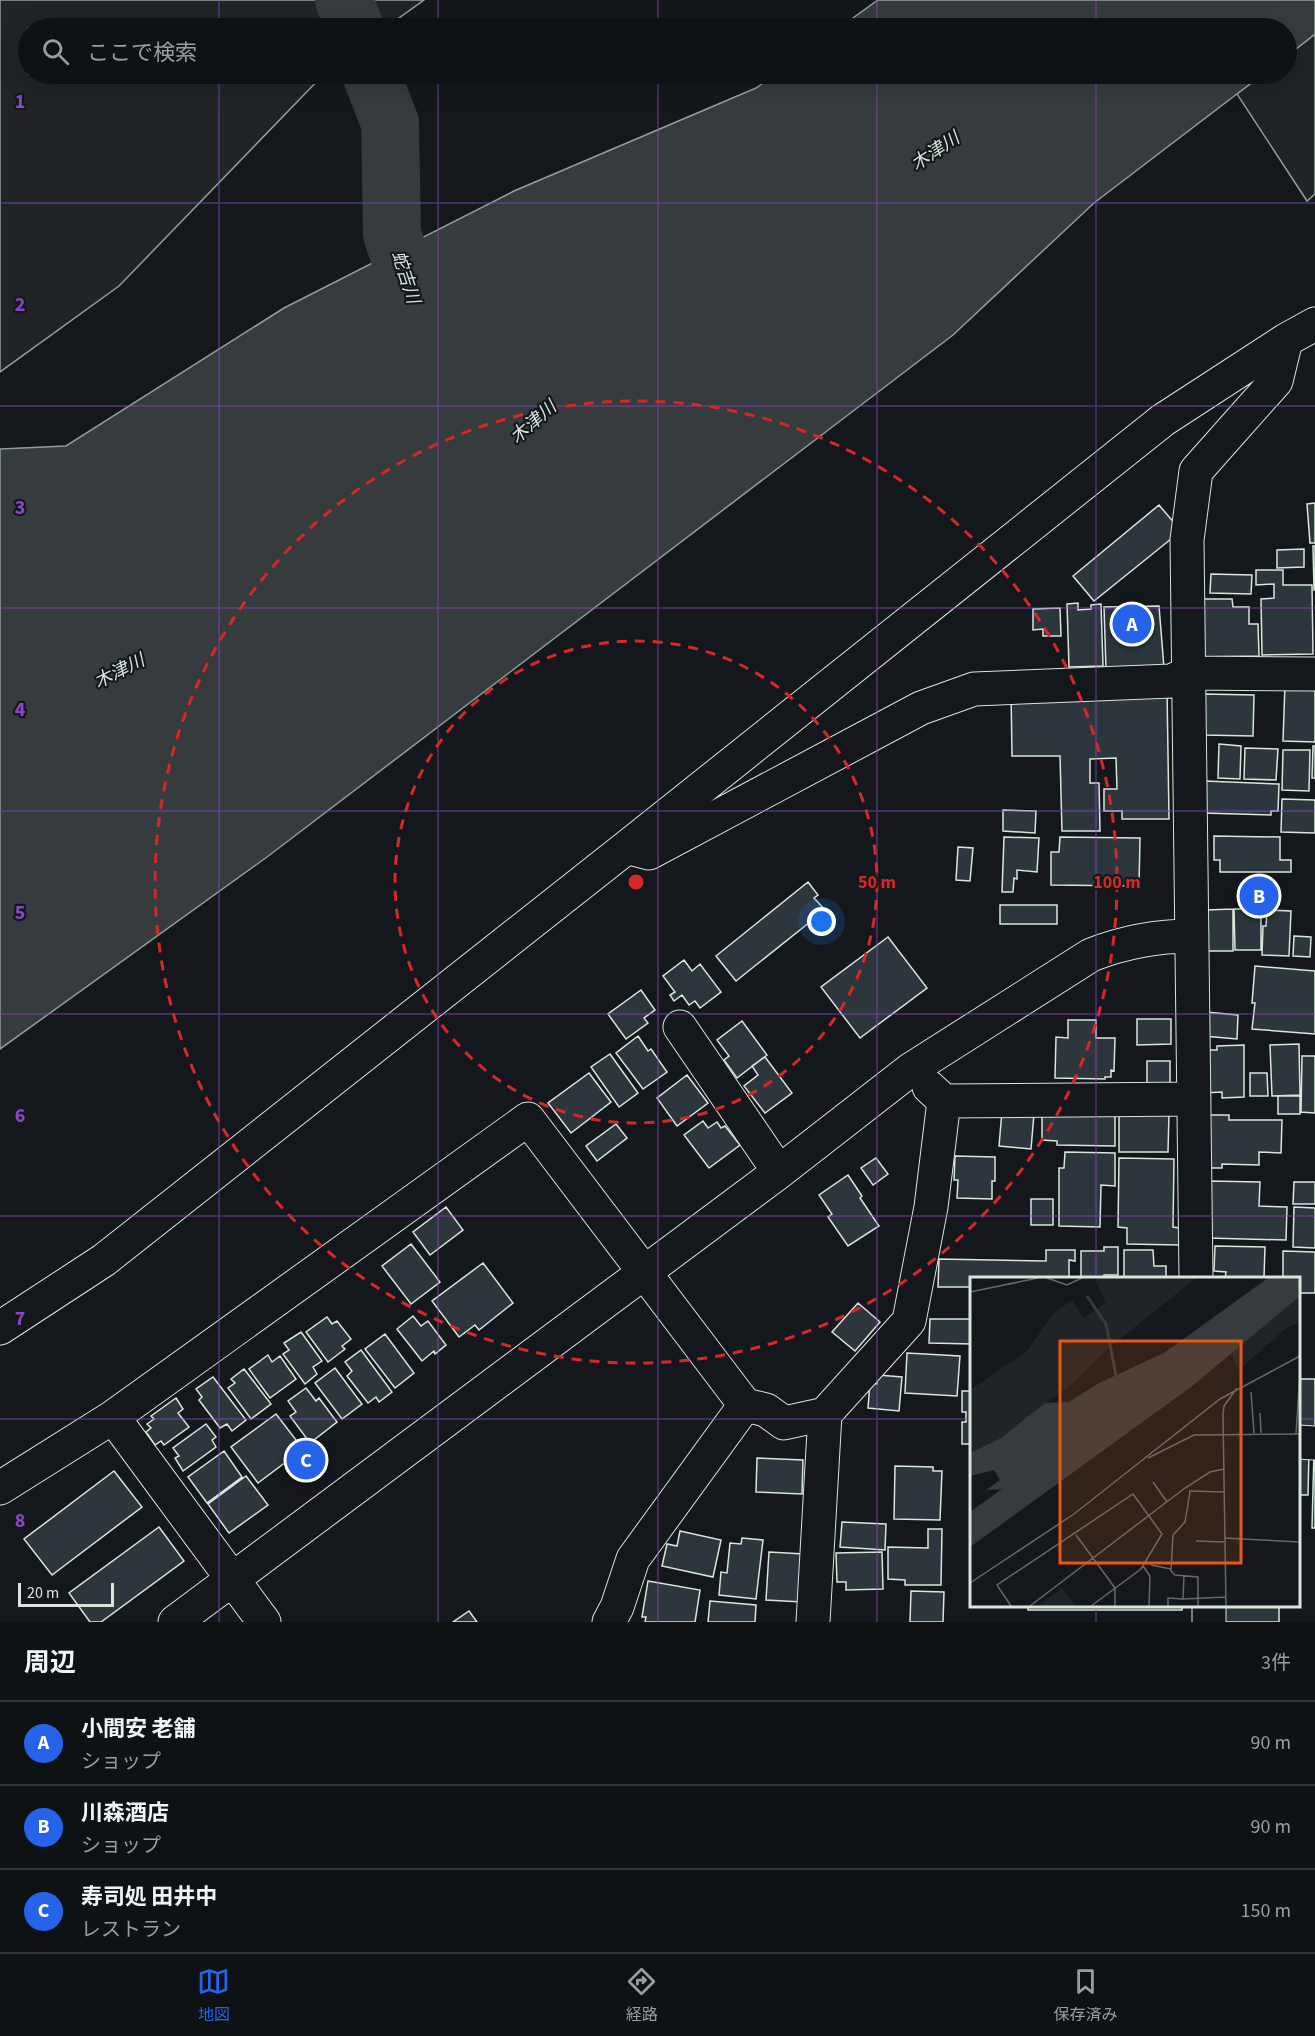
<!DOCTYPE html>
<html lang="ja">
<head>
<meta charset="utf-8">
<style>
	body { margin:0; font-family:"Source Sans 3","Noto Sans JP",sans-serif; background:#1d2022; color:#f1f3f6 }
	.scale { position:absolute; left:18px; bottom:15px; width:96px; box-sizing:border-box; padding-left:6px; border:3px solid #d8e6dc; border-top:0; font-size:16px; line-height:21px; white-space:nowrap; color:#d8e6dc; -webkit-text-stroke:4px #14181c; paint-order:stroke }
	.you { position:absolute; left:822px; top:922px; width:21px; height:21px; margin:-15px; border:4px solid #fff; border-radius:50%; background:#1a73e8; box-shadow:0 0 0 9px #1a73e833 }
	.badge { display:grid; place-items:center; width:39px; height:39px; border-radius:50%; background:#2563eb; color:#fff; font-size:20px; font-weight:700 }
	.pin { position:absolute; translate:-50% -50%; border:3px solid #fff; box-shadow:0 2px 6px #0006 }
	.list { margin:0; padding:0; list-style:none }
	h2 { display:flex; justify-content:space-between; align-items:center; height:78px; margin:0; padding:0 24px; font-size:26px }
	h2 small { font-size:20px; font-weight:400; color:#9b9ea0 }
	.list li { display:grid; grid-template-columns:39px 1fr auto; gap:18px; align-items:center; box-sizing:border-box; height:84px; padding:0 24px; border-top:2px solid #2f3234 }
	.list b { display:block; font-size:22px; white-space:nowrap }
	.list p { margin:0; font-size:20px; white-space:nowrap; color:#9b9ea0 }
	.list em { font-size:20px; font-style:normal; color:#9b9ea0 }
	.icon { flex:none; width:33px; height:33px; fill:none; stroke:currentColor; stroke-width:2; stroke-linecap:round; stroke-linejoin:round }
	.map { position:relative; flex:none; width:1315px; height:1622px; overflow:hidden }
	.search { position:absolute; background:#0f1215; box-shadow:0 6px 24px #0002; left:18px; right:18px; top:18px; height:66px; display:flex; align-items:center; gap:15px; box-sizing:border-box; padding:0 21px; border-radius:33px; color:#9b9ea0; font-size:22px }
	.sheet { height:330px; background:#0f1215 }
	nav { display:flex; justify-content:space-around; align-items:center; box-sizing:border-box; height:84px; border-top:2px solid #2f3234; background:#0f1215; font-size:16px; color:#9b9ea0 }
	nav a { display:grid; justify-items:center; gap:3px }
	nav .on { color:#2563eb }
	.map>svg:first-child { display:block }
</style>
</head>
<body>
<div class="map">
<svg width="1315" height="1622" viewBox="0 0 1315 1622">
	<rect width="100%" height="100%" fill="#14181c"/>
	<path fill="#202428" stroke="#939e99" stroke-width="1.5" d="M0,0H424L385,28H28V74H324L119,286L0,372Z
		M1315,34V194L1307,201L1237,94L1263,74H1286L1287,56Z"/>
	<path fill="#363b3e" stroke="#939e99" stroke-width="1.5" d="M878,0H1315V34L1287,56L1286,28H839Z
		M776,74H1263L1094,203L953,335L267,857L0,1049V449L66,446L284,308L514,191L756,88Z"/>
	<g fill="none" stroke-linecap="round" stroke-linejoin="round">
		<path stroke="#363b3e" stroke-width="58" d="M344,0L355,28
			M371,74L390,123L392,234L423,327"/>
	</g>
	<path fill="#2c363c" stroke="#d8e6dc" stroke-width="1.5" d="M1315,503V543H1310L1307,504Z
		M1159,505L1181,531L1094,601L1073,576Z
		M1313,546H1315V590H1314Z
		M1304,549V567L1277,568V550Z
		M1256,570H1283V585H1312L1313,654L1262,655L1261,599L1274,598V584L1256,585Z
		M1211,574L1252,575L1251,594L1210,593Z
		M1196,599H1232L1233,607H1249V624H1258L1259,656L1201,657Z
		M1078,603V610L1091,609V605L1101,604L1103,666L1069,667L1067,604Z
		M1159,606L1164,668L1106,669L1104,607Z
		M1060,608L1061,636H1043V629L1033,630V609Z
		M1285,684L1315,685V742L1283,741Z
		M1167,689L1169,819H1122V811H1104V789H1117L1116,758L1090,759V783H1099L1100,831H1062L1060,756H1012L1011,692Z
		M1204,694L1254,695L1253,736L1203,735Z
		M1219,744L1241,746L1240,779L1218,778Z
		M1313,746H1315V778H1312Z
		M1245,748L1278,749L1276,780L1244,779Z
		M1283,750H1310L1309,791L1282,790Z
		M1205,781L1279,784L1278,811H1271V815L1203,813Z
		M1282,799L1315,800V833L1281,832Z
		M1003,810L1036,811L1035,833L1003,831Z
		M1214,836L1280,837V860H1291V872H1220V860H1214Z
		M1004,837L1039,838L1037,872L1017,870V879L1014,878L1013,892H1002Z
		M1060,837L1140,838L1139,886L1051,885V852H1059Z
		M958,847L973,848L970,881L956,880Z
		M808,882L818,895L814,898L825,910L736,981L716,956Z
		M1000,905H1057V924H1000Z
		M1233,909V951H1207L1206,910Z
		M1234,909H1261V950H1235Z
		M1267,910L1291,911L1289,956L1262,955L1263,926H1266Z
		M1294,936L1311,937L1310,957L1293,956Z
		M888,937L927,988L860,1038L821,987Z
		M684,960L692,971L700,964L721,992L700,1008L695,1001L689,1005L682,995L674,1001L670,995L675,992L663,976Z
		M1255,966L1315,971V1034L1252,1029L1255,1003H1252Z
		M641,990L655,1010L644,1018L648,1023L626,1039L608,1014Z
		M1205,1012L1238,1015L1237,1039L1203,1036Z
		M1137,1019H1171V1044L1137,1045Z
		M1068,1020H1096V1038H1115L1114,1071L1111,1070V1077H1105V1079L1055,1078L1056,1037L1068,1038Z
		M742,1021L767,1055L737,1078L724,1060L729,1056L717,1040Z
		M638,1036L648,1051L651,1049L667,1072L643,1089L616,1053Z
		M1299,1044L1300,1095L1272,1096L1270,1045Z
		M1244,1045V1097L1222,1098V1092L1203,1093L1202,1050H1217V1046Z
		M610,1054L638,1093L619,1107L591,1067Z
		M1302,1056H1315V1113L1301,1112Z
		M765,1057L792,1093L765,1113L744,1086L758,1075L752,1066Z
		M1147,1061H1170V1083H1147Z
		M589,1073L611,1102L571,1133L548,1103Z
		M1250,1073H1267L1268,1096H1250Z
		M687,1075L708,1103L677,1126L657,1098Z
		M1278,1096H1300V1114H1278Z
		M1002,1111L1034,1114L1031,1149L999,1146Z
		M1115,1113V1146L1057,1145V1141L1042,1140V1115Z
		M1119,1114H1169L1168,1152H1119Z
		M1207,1115H1229V1120H1282L1281,1153L1259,1152V1165L1222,1164V1168H1206Z
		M703,1121L708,1128L717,1122L721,1128L725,1126L740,1145L709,1168L684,1135Z
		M616,1124L627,1138L597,1161L586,1146Z
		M1065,1152L1115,1153V1186L1101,1185L1100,1227L1059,1226V1168H1064Z
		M955,1156L995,1157V1181H992V1199L957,1198L958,1180H954Z
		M876,1158L888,1174L873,1185L861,1168Z
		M1119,1158L1174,1159L1173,1227L1179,1228V1245L1127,1244V1228L1118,1227Z
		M848,1175L862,1196L860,1198L879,1226L848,1246L828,1217L832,1214L819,1195Z
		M1209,1181L1260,1182L1259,1206L1287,1207L1286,1240L1208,1238Z
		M1294,1182H1315V1204H1293Z
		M1031,1199H1053V1225H1031Z
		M446,1207L463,1230L430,1255L413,1232Z
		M1294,1207L1315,1208V1248L1293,1247Z
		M411,1244L440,1282L411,1304L382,1266Z
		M1215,1246L1265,1247L1264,1278H1225L1226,1272L1214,1271Z
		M1104,1247H1118V1275H1104V1278H1072L1081,1277V1251H1104Z
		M1046,1250H1075V1261L1069,1260V1278H972V1287H938L939,1259L1046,1261Z
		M1124,1250H1153L1154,1266H1166V1278H1124Z
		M1283,1251L1315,1252V1293H1298V1278H1283Z
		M483,1263L513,1303L479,1330L475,1325L459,1337L432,1301Z
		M858,1303L880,1322L855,1351L832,1332Z
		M413,1316L421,1326L428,1321L446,1345L435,1354L434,1351L422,1361L397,1329Z
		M327,1317L332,1324L337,1321L351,1339L342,1346L345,1349L328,1362L306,1332Z
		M930,1319H972V1344L929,1343Z
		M301,1332L322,1361L313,1367L317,1374L305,1384L283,1354L289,1350L284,1343Z
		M385,1334L414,1373L395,1388L365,1349Z
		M361,1350L392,1392L379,1402L376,1397L368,1403L347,1376L352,1371L345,1362Z
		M907,1353L960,1356L957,1396L905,1393Z
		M268,1355L272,1362L280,1356L296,1379L270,1398L249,1369Z
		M335,1368L362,1404L342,1419L315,1383Z
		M244,1369L271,1404L251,1419L228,1388L235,1383L231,1379Z
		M878,1375L902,1377L899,1411L868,1408L870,1382L877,1384Z
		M213,1377L246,1420L232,1431L227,1424L220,1428L199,1400L202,1397L196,1389Z
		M1299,1379H1315V1428H1298Z
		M306,1388L316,1401L319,1398L337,1422L310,1443L290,1416L296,1412L288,1401Z
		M962,1391H972V1444H962V1422H966V1412H962Z
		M176,1398L183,1409L178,1413L189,1427L164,1445L161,1441L155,1445L146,1432L151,1428L147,1424L154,1419L151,1416Z
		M276,1414L303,1449L258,1483L231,1447Z
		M206,1424L216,1437L212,1440L216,1447L183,1471L175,1458L179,1456L173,1448Z
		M224,1451L242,1477L207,1503L188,1477Z
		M1298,1451H1309L1308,1495H1298Z
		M1314,1451H1315V1528H1312Z
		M757,1458L803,1460L802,1494L756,1492Z
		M895,1466L933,1467V1471H942L940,1520L894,1519Z
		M114,1471L142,1507L52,1575L24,1539Z
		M246,1476L268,1505L229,1533L208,1504Z
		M842,1522L886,1524L885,1550L840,1547Z
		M159,1527L184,1561L101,1622H90L69,1593Z
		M928,1529H942L941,1585H905V1580L888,1579V1547L928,1548Z
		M680,1531L721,1540L713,1577L662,1566L667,1544L677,1546Z
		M742,1538L763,1540L756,1599L719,1595L721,1572L727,1573L730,1543L741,1544Z
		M769,1552L804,1554L802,1602L766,1600Z
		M882,1552L883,1589L846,1590V1582H837L836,1553Z
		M648,1581L700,1590L695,1622H645L646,1617H642Z
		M911,1591L944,1592L943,1622H910Z
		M710,1601L756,1605L755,1622H708Z
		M1028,1606H1182V1610H1028Z
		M1225,1606H1279V1622H1225Z
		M469,1611L477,1622H453Z"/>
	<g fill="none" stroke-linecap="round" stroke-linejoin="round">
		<g stroke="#d8e6dc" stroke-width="35">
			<path id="minor" d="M630,848L649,853L921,708L974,689L1171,681L1189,673L1315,674
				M680,1027L779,1172
				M929,1087L944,1101L1194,1099
				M1196,1278L1187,540L1196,471L1276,381L1286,340
				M0,1328L104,1260L627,847L1163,420L1286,340L1315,324
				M745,1405L766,1410L784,1423L825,1414
				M113,1417L264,1622
				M1298,1442L1315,1443
				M0,1488L113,1417L528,1119L745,1405L633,1559L617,1607L609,1622
				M175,1622L779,1172L910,1070L1091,955C1124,942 1156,936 1192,936
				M813,1622L825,1414L909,1321L931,1207L944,1101
				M1209,1622V1606"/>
		</g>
		<use href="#minor" stroke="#14181c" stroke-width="33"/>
	</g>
	<path fill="none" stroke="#8948c3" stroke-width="1.5" stroke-opacity="0.55" d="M219,0V28M438,0V28M658,0V28M877,0V28M1096,0V28M219,74V1622M438,74V1622M658,74V1622M877,74V1622M1096,74V1278M0,203H1315M0,406H1315M0,608H1315M0,811H1315M0,1014H1315M0,1216H1315M0,1419H972M1298,1419H1315M1096,1606V1622"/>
	<g fill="none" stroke="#d62828" stroke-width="3" stroke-dasharray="10 8">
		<circle cx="636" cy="882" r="241"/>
		<circle cx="636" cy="882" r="481"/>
	</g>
	<g text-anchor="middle" stroke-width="4.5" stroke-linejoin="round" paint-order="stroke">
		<g font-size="18" font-style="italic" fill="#d8e6dc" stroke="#14181c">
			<text transform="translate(935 151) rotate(-34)" y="6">木津川</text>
			<text transform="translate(406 277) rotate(72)" y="6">蛇吉川</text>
			<text transform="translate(533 422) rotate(-41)" y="6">木津川</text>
			<text transform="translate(119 671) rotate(-27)" y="6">木津川</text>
		</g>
	</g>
	<g transform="translate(970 1277)">
		<rect width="330" height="330" fill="#14181c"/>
		<path d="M129,1H226L135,74L107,103L31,161L0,176V113L57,74L83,37L102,23L114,41L136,25L125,3ZM330,19V48L328,45L313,54L270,92L260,77ZM92,311L106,329H68Z" fill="#202428"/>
		<path d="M298,1H330V19L221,110L0,270V235L32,212L16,213L30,203L24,193L0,199V176L31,161L75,126L99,125L129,106L194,76Z" fill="#363b3e"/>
		<path fill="none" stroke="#363b3e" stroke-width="3" d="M117,19L136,47L148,109"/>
		<path fill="none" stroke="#626a69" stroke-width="1.5" d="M77,1L97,8L112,1M0,15L68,1M281,115L284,156M290,136L291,156M326,157L330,96M178,181L224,158L330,157M183,205L197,225M219,214L254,215M220,215L215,245L203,258L201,294L205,298L228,300V329M106,258L145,311V329M254,261L330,265M226,264L254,265M181,288L201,292M173,289L180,299L179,329M214,298L213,322L256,320M0,306L104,237L250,122L330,79M41,329L27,308L163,217L192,257L171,292L121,329M60,329L215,211L240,195L254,192M198,329V321L213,322M256,329L253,138L254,129L267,111"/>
		<path fill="#e8590c" fill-opacity="0.15" stroke="#e8590c" stroke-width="3" d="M90,64H271V286H90Z"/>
		<rect width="330" height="330" fill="none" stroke="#d8e6dc" stroke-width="3"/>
	</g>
	<g font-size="20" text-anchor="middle" font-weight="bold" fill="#8948c3" stroke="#14181c" stroke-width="4.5" stroke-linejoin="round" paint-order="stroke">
		<text x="20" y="108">1</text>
		<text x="20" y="311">2</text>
		<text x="20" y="514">3</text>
		<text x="20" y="716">4</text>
		<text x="20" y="919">5</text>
		<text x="20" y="1122">6</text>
		<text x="20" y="1325">7</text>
		<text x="20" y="1527">8</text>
	</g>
	<circle cx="636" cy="882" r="9" fill="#d62828" stroke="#14181c" stroke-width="3"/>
	<g font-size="18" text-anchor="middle" font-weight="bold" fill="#d62828" stroke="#14181c" stroke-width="4.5" stroke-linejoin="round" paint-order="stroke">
		<text x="877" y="888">50 m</text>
		<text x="1117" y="888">100 m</text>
	</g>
</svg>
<div class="scale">20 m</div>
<div class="you"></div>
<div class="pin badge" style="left:1132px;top:624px">A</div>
<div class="pin badge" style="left:1259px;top:896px">B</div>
<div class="pin badge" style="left:306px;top:1460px">C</div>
<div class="search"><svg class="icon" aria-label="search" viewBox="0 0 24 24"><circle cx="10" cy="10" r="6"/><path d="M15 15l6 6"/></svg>ここで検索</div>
</div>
<section class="sheet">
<h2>周辺<small>3件</small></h2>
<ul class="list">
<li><span class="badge">A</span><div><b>小間安 老舗</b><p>ショップ</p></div><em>90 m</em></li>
<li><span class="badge">B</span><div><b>川森酒店</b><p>ショップ</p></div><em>90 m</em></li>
<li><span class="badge">C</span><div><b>寿司処 田井中</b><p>レストラン</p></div><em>150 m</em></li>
</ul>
</section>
<nav>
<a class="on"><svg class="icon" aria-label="map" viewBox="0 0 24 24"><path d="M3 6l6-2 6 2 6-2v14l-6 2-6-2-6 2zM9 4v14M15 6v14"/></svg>地図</a>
<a><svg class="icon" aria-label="directions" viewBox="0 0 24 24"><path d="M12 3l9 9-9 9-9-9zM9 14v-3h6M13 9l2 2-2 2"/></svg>経路</a>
<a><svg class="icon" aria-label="saved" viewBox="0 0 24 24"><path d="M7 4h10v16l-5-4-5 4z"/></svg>保存済み</a>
</nav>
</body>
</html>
